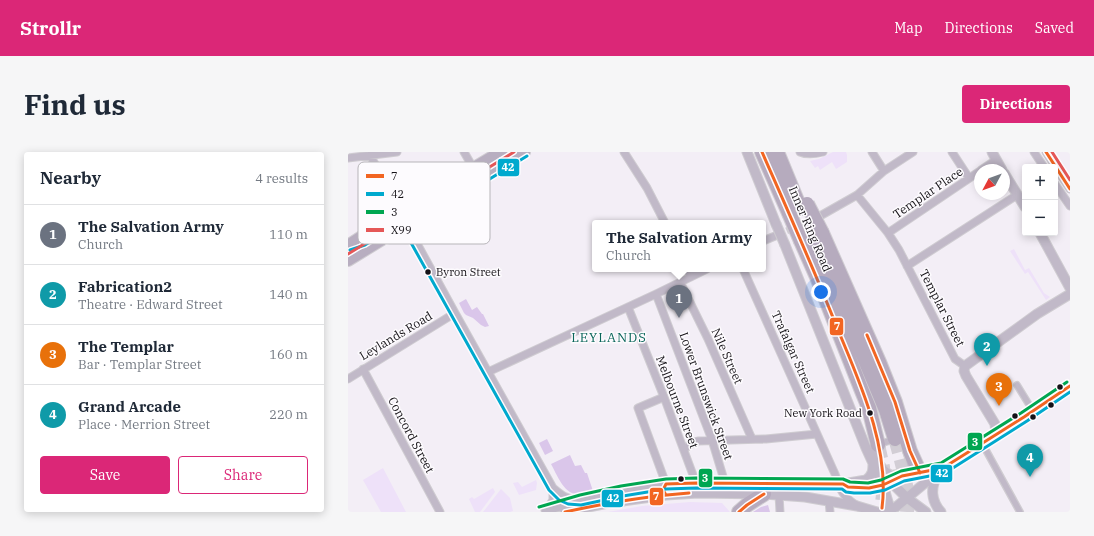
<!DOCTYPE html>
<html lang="en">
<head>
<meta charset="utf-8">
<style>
	body { margin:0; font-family:"IBM Plex Serif",serif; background:#f6f6f7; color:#1f2937 }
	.controls { position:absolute; right:12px; top:12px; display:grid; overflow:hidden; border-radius:4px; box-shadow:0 2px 10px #0003 }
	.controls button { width:36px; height:36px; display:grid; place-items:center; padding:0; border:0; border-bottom:1px solid #e0e1e3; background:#fff; color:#1f2937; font:20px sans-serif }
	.compass { position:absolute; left:626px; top:12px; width:36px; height:36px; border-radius:50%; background:#fff; box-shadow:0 2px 10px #0003; rotate:229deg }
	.you { position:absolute; left:473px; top:140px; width:14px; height:14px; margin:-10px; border:3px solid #fff; border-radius:50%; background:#1a73e8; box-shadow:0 0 0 6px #1a73e833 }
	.badge { display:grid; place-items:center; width:26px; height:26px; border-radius:50%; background:#db2777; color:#fff; font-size:13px; font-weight:700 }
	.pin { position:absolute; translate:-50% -33px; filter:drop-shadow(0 1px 2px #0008) }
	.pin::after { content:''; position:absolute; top:21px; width:14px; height:12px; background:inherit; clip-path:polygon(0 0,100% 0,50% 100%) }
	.popup { position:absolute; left:244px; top:68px; width:174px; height:52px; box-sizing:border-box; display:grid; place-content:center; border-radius:4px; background:#fff; filter:drop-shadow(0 1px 3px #0005); font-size:13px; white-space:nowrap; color:#747a83 }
	.popup b { font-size:15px; color:#1f2937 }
	.popup::after { content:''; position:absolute; left:50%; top:100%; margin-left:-8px; border:8px solid transparent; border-top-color:#fff }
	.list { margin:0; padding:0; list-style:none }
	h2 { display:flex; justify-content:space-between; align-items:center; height:52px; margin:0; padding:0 16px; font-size:17px }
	h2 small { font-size:13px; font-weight:400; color:#747a83 }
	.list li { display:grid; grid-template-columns:26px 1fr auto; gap:12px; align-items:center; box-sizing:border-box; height:60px; padding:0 16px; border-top:1px solid #e0e1e3 }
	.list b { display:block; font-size:15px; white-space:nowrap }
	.list p { margin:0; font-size:13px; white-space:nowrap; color:#747a83 }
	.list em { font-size:13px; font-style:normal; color:#747a83 }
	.actions { display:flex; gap:8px; padding:12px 16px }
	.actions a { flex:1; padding:9px 0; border:1px solid #db2777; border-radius:4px; text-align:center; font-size:14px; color:#db2777 }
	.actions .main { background:#db2777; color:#fff }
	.map { position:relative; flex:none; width:722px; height:360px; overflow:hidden; border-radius:4px }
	header { display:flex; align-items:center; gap:24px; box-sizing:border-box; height:56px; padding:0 20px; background:#db2777; color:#fff }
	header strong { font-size:19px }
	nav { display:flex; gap:22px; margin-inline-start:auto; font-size:14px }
	.intro { display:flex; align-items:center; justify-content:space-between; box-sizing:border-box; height:96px; padding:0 24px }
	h1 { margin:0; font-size:28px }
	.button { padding:10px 18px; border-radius:4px; background:#db2777; color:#fff; font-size:14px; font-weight:700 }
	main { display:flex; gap:24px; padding:0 24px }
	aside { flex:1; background:#fff; border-radius:4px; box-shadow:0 2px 10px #0003 }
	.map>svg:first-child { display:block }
</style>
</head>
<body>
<header>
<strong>Strollr</strong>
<nav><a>Map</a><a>Directions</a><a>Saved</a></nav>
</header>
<div class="intro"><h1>Find us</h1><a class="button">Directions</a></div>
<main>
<aside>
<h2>Nearby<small>4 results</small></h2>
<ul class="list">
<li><span class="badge" style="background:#6b7280">1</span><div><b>The Salvation Army</b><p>Church</p></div><em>110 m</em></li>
<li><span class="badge" style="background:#0f9aa8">2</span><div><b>Fabrication2</b><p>Theatre · Edward Street</p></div><em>140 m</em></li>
<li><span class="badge" style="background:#e8710a">3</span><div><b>The Templar</b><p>Bar · Templar Street</p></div><em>160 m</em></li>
<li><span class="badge" style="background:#0f9aa8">4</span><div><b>Grand Arcade</b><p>Place · Merrion Street</p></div><em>220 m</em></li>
</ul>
<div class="actions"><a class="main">Save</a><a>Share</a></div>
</aside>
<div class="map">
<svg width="722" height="360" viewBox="0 0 722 360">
	<rect width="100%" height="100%" fill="#f3eef6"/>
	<path fill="#eee1f9" d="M485,0H498L499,3V10L488,17L484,10L472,18L470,14L467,16L462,9L471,7Z
		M666,97L677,118L681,116L696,141L702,145L698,148L680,120L677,122L662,99Z
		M35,316L58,360H33L15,328Z
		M188,328L189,331L188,338L171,343L165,331L170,330L174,335Z
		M145,336L147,340L132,360H127L121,347L124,345L126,347Z
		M153,337L162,346L165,359L162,360H135Z
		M342,350L374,351L382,360H260L294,354Z"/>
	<path fill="#dac6ea" d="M118,147L124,158L129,155L134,162H135L141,174L137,175L133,173L125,166L118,163L116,161L111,151Z
		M199,287L205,299L197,303L191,291Z
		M222,303L227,314L233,313L237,321H239L245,339C220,351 213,331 203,312Z
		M420,353L422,360H405L413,355Z"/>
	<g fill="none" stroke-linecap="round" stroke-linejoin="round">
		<path stroke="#d2cdd5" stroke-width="7" stroke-dasharray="7 3.5" stroke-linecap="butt" d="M429,83L469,66"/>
		<path stroke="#d2cdd5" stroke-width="14" stroke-dasharray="14 7" stroke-linecap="butt" d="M547,287C554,309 561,337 559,360
			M530,293L535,315L536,334L533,360"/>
		<g stroke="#cfccd1" stroke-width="8">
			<path id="pedestrian" d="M669,233L685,259
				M554,285L564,319L543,322C533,316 528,305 525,294Z
				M634,291L672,360"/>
		</g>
		<g stroke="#cfccd1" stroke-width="9">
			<path id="minor" d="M116,0L127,19
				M276,0L299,36L317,71
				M452,0C459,3 467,2 475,0
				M524,0L536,19
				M604,0L621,26
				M686,0L696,15
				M698,0L722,37
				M22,3L53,60
				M0,6L49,0
				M633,18L648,8
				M707,32L722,54
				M509,43L540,81L551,98L607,207L617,214
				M472,64L509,43L536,19L565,0
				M35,77C46,70 51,70 61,77L107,161L205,336C213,343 218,347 230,348
				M540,81L632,19
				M415,89L427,84
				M559,114L669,43
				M339,117L343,125
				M395,117L487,322C492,337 494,344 508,353
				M332,130L360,187L404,287
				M308,142L364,288L377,331
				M280,155L316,245L348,331
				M15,217L92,360
				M140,220L308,142L359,117
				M0,227L107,161
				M316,245L290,256L318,332
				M648,282L676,265L722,234
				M336,297L346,290L350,289L418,287L469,282
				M431,343L432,360
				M481,349L482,360
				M198,359L205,348V336"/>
		</g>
		<g stroke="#cfccd1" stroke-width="11">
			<path id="tertiary" d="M399,0L428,72
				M644,0L654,18
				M656,21L677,55
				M692,81L722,136
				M437,93L518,296L535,333L543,360
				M531,318L559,346L578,360
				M590,323C582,335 583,349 593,360
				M198,358L233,348L274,339L318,332L348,331L495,332L518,328C525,323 525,318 525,311
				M217,360L260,351L318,343L350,341L416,342L457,345L509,354L529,360
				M534,360L548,355L595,316L648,282L647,272L618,224L616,219L617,214L689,162L722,142"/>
		</g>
		<g stroke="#cfccd1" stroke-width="14">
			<path id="trunk" d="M0,94L38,69L153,0
				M0,108L176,0"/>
		</g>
		<g stroke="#cfccd1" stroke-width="16">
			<path id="motorway" d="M414,0L441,61
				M429,0L452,56
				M474,81L531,210L547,250L562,299L572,321
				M465,84L538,258L547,287
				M453,89L469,125L514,239L521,256L530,293
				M391,360L399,353L416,342"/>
		</g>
		<use href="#pedestrian" stroke="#c1b9c8" stroke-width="5.5"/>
		<use href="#minor" stroke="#c1b9c8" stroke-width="7"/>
		<use href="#tertiary" stroke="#c1b9c8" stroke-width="9"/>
		<use href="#trunk" stroke="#b8aec0" stroke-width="12"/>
		<use href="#motorway" stroke="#b6abbe" stroke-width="14"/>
		<g stroke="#cfccd1" stroke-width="11" stroke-linecap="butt">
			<path id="tertiary-bridge" d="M428,72L437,93"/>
		</g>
		<g stroke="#cfccd1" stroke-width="16" stroke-linecap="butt">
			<path id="motorway-bridge" d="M459,52L474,81
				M441,61L453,89"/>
		</g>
		<use href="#tertiary-bridge" stroke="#c1b9c8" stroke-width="9"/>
		<use href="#motorway-bridge" stroke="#b6abbe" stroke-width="14"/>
		<g stroke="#fdfbfe" stroke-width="6">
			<path id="bus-1" d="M414,0C439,57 465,115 488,173C511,229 542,294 534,356
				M698,0L722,37
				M519,183L547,250L562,299L572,321
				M318,343L315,338L318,332L348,331L495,332L500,335L521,336L535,333L554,324L595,316L676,265L722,234
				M217,360C258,351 299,344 341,341
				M391,360L399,353L416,342"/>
		</g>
		<g stroke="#fdfbfe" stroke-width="6">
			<path id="bus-2" d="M39,90L179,4
				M2,98L17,93L39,79L49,76L57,80L201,338L211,348L220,352L233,353L275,344L318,337L348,336L494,337L498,340L506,341H522L537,338L556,329L597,321L679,269L722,240"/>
		</g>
		<g stroke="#fdfbfe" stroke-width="6">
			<path id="bus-3" d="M191,355L232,343L273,334L318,327L348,326L495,327L502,330L520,331L533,328L553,319L593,311L673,261L719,230"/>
		</g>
		<g stroke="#fdfbfe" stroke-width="6">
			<path id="bus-4" d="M704,0L722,28
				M0,102L166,0"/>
		</g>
		<use href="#bus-1" stroke="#f26522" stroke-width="3"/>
		<use href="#bus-2" stroke="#00a9ce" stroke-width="3"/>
		<use href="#bus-3" stroke="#00a651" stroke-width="3"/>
		<use href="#bus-4" stroke="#e55757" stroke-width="3"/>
	</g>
	<g fill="#151217" stroke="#fdfbfe" stroke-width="1.5">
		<circle cx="80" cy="120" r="3.5"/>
		<circle cx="712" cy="235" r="3.5"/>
		<circle cx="703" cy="253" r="3.5"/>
		<circle cx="522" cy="261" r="3.5"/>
		<circle cx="667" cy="264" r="3.5"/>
		<circle cx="685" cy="265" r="3.5"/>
		<circle cx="333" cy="327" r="3.5"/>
	</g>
	<g text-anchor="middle" stroke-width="3" stroke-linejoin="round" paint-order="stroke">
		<g font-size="11" fill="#151217" stroke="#fdfbfe" text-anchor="start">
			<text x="88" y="124">Byron Street</text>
			<text x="514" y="265" text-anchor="end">New York Road</text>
		</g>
		<g font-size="12" fill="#151217" stroke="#fdfbfe">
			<text transform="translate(580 41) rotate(-34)" y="4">Templar Place</text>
			<text transform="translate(462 77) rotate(67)" y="4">Inner Ring Road</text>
			<text transform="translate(594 156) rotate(63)" y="4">Templar Street</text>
			<text transform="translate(48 184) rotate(-31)" y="4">Leylands Road</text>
			<text transform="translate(445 200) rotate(66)" y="4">Trafalgar Street</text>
			<text transform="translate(379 204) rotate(66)" y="4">Nile Street</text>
			<text transform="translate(358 244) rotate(70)" y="4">Lower Brunswick Street</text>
			<text transform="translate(329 250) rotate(69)" y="4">Melbourne Street</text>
			<text transform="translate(63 283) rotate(62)" y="4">Concord Street</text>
		</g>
		<g font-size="13" letter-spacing="1" fill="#096559" stroke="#fdfbfe">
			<text x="261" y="190">LEYLANDS</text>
		</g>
	</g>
	<rect x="10" y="10" width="132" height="82" rx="6" fill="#fdfbfe" stroke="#b7b5b9" stroke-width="1"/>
	<rect x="18" y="22" width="18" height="4" fill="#f26522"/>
	<rect x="18" y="40" width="18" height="4" fill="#00a9ce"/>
	<rect x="18" y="58" width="18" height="4" fill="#00a651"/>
	<rect x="18" y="76" width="18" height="4" fill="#e55757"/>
	<g font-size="11" fill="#151217">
		<text x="43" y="28">7</text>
		<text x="43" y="46">42</text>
		<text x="43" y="64">3</text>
		<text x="43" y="82">X99</text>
	</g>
	<g stroke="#fdfbfe" stroke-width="1.5">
		<rect x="149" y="6" width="23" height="19" rx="4" fill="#00a9ce"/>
		<rect x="481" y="165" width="15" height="19" rx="4" fill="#f26522"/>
		<rect x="619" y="280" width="16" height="19" rx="4" fill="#00a651"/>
		<rect x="582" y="312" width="23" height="19" rx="4" fill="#00a9ce"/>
		<rect x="350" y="316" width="15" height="20" rx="4" fill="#00a651"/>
		<rect x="301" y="335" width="15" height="19" rx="4" fill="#f26522"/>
		<rect x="253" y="337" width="23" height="19" rx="4" fill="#00a9ce"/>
	</g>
	<g font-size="11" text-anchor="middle" font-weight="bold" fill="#fff">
		<text x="160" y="19">42</text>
		<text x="489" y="178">7</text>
		<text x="627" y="294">3</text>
		<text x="594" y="325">42</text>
		<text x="357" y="330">3</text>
		<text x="308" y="348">7</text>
		<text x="265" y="350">42</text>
	</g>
</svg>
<div class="controls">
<button>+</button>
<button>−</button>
</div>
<svg class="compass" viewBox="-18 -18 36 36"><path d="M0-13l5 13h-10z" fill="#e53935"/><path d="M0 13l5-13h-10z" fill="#747a83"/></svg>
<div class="you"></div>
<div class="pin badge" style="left:331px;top:166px;background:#6b7280">1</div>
<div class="popup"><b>The Salvation Army</b>Church</div>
<div class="pin badge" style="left:639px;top:214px;background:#0f9aa8">2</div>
<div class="pin badge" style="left:651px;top:254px;background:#e8710a">3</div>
<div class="pin badge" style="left:682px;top:325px;background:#0f9aa8">4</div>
</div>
</main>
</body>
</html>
